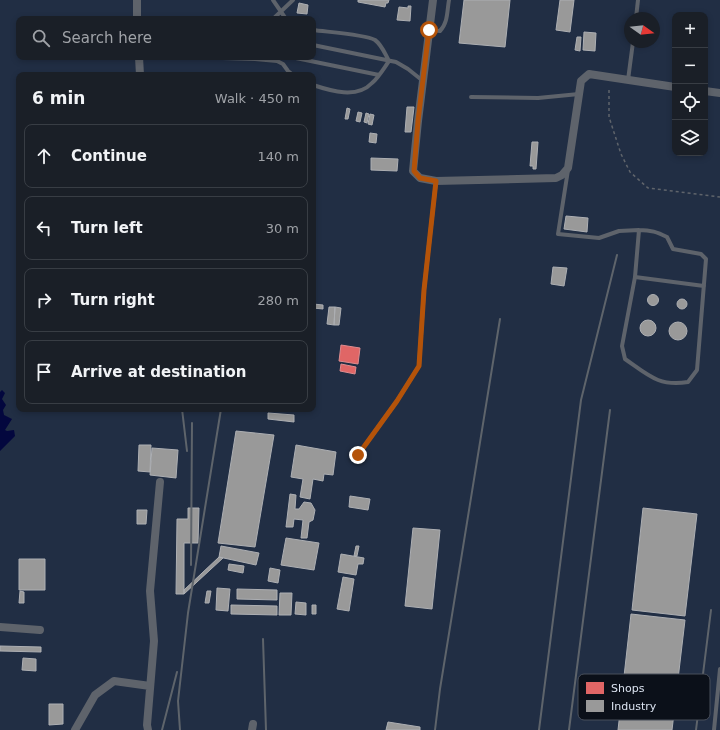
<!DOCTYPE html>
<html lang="en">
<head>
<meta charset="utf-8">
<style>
	body { margin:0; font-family:"DejaVu Sans",sans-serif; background:#272c33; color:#f1f3f6 }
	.controls { position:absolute; right:12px; top:12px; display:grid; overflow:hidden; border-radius:8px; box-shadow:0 2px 6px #0003 }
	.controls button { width:36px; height:36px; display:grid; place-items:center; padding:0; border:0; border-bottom:1px solid #383d44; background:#1a1f27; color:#f1f3f6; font:20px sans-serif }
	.compass { position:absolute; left:624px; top:12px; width:36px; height:36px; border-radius:50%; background:#1a1f27; box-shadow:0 2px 6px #0003; rotate:105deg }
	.stop { position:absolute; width:12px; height:12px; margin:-9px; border:3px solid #b45309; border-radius:50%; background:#fff }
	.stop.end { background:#b45309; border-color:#fff; box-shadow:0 1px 4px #0008 }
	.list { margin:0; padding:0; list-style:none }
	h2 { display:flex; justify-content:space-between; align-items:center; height:52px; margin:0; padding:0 16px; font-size:17px }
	h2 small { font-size:13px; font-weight:400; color:#9fa2a7 }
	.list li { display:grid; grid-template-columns:26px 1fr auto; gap:12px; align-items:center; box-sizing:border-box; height:64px; margin:0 8px 8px; padding:0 8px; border:1px solid #383d44; border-radius:8px }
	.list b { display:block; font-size:15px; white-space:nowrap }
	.list em { font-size:13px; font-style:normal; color:#9fa2a7 }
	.icon { flex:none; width:22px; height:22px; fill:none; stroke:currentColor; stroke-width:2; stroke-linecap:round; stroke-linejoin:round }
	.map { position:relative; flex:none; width:720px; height:730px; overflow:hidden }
	.search { position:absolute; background:#1a1f27; box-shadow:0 2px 6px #0003; left:16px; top:16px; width:300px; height:44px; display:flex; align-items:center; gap:10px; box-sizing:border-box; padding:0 14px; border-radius:8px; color:#9fa2a7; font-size:15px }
	.panel { position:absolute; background:#1a1f27; box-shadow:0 2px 6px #0003; left:16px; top:72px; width:300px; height:340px; border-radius:8px }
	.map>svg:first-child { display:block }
</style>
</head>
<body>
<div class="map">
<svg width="720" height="730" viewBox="0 0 720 730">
	<rect width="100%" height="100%" fill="#232934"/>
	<path fill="#212e44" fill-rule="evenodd" d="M0,0H720V730H0ZM675,15H705V153H675ZM630,18H654V42H630ZM19,19H313V57H19ZM19,75H313V409H19Z"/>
	<path fill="#03073e" d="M2,390L5,393L2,399L6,405L3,410L4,415L12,419L5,430L7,431L14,430L15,436L0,451V392Z"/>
	<path fill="#e06666" stroke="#de8c8f" d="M341,345L360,348L358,364L339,361Z
		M341,364L356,367L355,374L340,371Z"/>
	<path fill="#999" stroke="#adafb3" d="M358,0H389L388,3H386L385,7L358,2Z
		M464,0H510L505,47L459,43Z
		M560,0H574L570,32L556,30Z
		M299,3L308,5L307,14L297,13Z
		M408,6H411L410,21L397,20L399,7L408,8Z
		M584,32L596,33L595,51L583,50Z
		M577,37H581L580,51L575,50Z
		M407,107H414L411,132H405Z
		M347,108L350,109L348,119H345Z
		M358,112L362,113L360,122L356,121Z
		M366,113L369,114L367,123L364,122Z
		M370,114L374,115L372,125L368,124Z
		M370,133L377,134L376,143L369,142Z
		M532,142H538L536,169H533V166H530Z
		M371,158L398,159L397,171L371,170Z
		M566,216L588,218L587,232L564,229Z
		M553,267L567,268L564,286L551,284Z
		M647.5 300a5.5 5.5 0 1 1 11 0a5.5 5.5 0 1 1-11 0Z
		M677 304a5 5 0 1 1 10 0a5 5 0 1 1-10 0Z
		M313,304L323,305V309L313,308Z
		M329,307H335L334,325L327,324Z
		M335,307L341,308L339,325H334Z
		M640 328a8 8 0 1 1 16 0a8 8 0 1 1-16 0Z
		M669 331a9 9 0 1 1 18 0a9 9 0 1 1-18 0Z
		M268,413L294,415V422L268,419Z
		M236,431L274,435L255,547L218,543Z
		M139,445H151L150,472L138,471Z
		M296,445L336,452L333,475L324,474L323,481L313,479L310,499L300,497L303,479L291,477Z
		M152,448L178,450L176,478L150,475Z
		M290,494L296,495L295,509H299L304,502L311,503L315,510L313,520L309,522L307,538H301L303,520L294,519L293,527H286Z
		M350,496L370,499L368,510L349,507Z
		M188,508H199L198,543H184V594H176L177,519H188Z
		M643,508L697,514L685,616L632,610Z
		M137,510H147L146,524H137Z
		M413,528L440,530L432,609L405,606Z
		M286,538L319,543L314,570L281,565Z
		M221,546L259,553L256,565L219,557Z
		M356,546H359L357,556H354Z
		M341,554L364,558L363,564H358L356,575L338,572Z
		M219,557L223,558L184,594V590Z
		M19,559H45V590H19Z
		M229,564L244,566L243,573L228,570Z
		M270,568L280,570L278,583L268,581Z
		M343,577L354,579L349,611L337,609Z
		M217,588L230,589L228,611L216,610Z
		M237,589L277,590V600L237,599Z
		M20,591L24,592V603H19Z
		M207,591H211L209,603H205Z
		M280,593H292L291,615H279Z
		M296,602L306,603V615L295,614Z
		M231,605L277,606V615L231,614Z
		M312,605H316V614H312Z
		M631,614L685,620L672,730H618Z
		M0,646L41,647V652L0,651Z
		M23,658L36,659V671L22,670Z
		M49,704H63V724L49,725Z
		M388,722L420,727V730H386Z"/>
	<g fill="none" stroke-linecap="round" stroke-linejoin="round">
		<path stroke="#5f646b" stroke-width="1.5" stroke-dasharray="3 3" stroke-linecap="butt" d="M609,90V117L621,154L630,172L648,188L720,197"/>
		<path stroke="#5e636b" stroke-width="4" d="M273,0L286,19
			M636,18L638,0
			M273,19L293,0
			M313,30C327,32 364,34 375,40C382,45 385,54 389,61C384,68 379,77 372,83C357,99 331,91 313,85
			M429,30L440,31C448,23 447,11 449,0
			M313,45L396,62L408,69L423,81
			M190,57L255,59L277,61L283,64L288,71L293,75
			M291,57L379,75
			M628,80L633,42
			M471,97L538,98L579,94
			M568,170L558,234L599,238L619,231L639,230
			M635,277L639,230C651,230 657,232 667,237L673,249L701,254L706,259L697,370L688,382C659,387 648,375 625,359L622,346L635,277L704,286
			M358,455L397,401L419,366L424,290L436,181
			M714,730L720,669"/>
		<path stroke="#5e636b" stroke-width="8" d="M137,0V19
			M433,0L418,121L413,171L420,178L436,181L556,178L562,175L568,168L581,81L589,74L675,87
			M139,57L140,75
			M705,91L720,93
			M0,627L40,630
			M75,730L95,695L114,681L150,686
			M148,730L147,725L154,641L150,591L160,482
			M252,730L253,724"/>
		<path stroke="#5e646b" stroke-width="2" d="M182,409L187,451
			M191,565L192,423
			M263,639L266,730
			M162,730L177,672
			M180,730L178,701L188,613L221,409
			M435,730L440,689L500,319
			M539,730L581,400L617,255
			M569,730L610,410
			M696,730L711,610"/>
	</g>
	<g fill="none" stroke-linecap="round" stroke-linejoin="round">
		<path stroke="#b45309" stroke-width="5" d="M358,455L397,401L419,366L424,290L436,181L420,178L414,171L418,121L429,30"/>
	</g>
	<rect x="578" y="674" width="132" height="46" rx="6" fill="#0b1019" stroke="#494f5a" stroke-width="1"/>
	<rect x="586" y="682" width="18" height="12" fill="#e06666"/>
	<rect x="586" y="700" width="18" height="12" fill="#999"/>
	<g font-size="11" fill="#dbe3f0">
		<text x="611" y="692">Shops</text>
		<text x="611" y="710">Industry</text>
	</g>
</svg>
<div class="controls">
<button>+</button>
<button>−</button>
<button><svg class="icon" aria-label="locate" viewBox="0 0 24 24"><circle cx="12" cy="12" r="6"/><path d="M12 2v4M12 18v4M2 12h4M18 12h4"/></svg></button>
<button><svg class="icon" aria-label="layers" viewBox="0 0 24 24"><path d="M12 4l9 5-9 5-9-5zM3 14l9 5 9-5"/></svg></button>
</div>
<svg class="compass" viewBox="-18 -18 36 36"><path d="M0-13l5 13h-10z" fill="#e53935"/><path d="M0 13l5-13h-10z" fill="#9fa2a7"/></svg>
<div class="stop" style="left:429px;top:30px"></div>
<div class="stop end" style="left:358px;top:455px"></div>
<div class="search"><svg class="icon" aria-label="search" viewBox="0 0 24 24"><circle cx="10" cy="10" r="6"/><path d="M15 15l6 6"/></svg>Search here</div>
<section class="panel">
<h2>6 min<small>Walk · 450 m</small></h2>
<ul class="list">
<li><svg class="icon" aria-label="ahead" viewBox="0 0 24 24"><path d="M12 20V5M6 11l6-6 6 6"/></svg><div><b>Continue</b></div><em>140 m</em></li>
<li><svg class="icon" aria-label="left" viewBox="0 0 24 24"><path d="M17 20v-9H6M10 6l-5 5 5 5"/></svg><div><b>Turn left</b></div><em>30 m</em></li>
<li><svg class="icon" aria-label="right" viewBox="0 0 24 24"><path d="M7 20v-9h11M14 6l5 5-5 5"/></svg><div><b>Turn right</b></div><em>280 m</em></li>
<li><svg class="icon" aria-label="arrive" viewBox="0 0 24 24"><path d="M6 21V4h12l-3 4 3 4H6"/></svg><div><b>Arrive at destination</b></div></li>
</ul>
</section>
</div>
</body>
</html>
